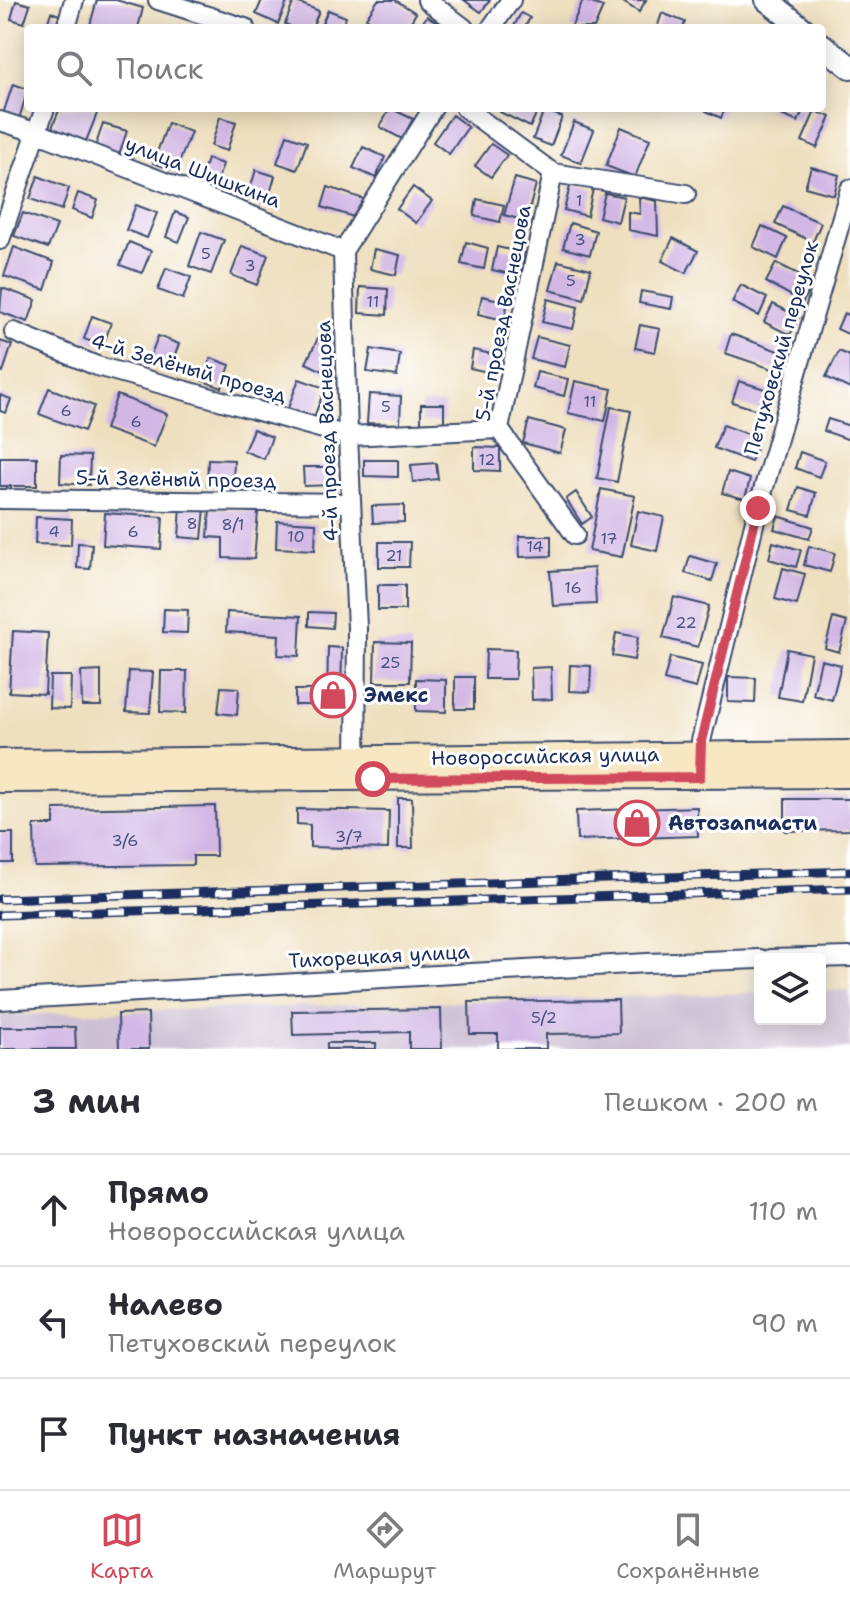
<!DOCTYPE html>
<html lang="ru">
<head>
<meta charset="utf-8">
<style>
	body { margin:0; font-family:"Shantell Sans",sans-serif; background:#f2f2f3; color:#2b2b33 }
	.controls { position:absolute; right:24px; bottom:24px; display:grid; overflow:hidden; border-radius:8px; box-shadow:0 4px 20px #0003 }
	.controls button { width:72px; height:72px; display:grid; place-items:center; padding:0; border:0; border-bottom:2px solid #e1e1e2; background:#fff; color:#2b2b33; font:40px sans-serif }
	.stop { position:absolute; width:24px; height:24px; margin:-18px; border:6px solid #d1495b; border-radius:50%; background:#fff }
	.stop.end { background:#d1495b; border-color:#fff; box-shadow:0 2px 8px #0008 }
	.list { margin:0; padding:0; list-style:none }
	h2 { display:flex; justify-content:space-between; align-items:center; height:104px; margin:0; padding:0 32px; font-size:34px }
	h2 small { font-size:26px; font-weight:400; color:#7c7c81 }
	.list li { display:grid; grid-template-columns:52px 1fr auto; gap:24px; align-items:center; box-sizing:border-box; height:112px; padding:0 32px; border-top:2px solid #e1e1e2 }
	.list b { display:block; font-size:30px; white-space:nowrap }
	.list p { margin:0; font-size:26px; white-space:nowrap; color:#7c7c81 }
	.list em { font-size:26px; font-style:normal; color:#7c7c81 }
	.icon { flex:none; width:44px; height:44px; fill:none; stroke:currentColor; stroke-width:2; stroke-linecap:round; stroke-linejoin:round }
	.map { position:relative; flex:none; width:850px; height:1049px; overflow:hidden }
	.search { position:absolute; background:#fff; box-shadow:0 4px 20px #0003; left:24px; right:24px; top:24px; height:88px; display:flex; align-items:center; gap:20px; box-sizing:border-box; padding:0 28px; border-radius:8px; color:#7c7c81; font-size:30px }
	.sheet { height:440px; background:#fff }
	nav { display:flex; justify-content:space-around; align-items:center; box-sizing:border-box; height:112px; border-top:2px solid #e1e1e2; background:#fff; font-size:22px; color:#7c7c81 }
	nav a { display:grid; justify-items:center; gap:4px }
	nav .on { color:#d1495b }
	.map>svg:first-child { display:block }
</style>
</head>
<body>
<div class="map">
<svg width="850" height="1049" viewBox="0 0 850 1049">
	<rect width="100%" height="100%" fill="#fff"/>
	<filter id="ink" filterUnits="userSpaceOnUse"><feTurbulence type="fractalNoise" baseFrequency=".0125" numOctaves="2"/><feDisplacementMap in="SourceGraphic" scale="16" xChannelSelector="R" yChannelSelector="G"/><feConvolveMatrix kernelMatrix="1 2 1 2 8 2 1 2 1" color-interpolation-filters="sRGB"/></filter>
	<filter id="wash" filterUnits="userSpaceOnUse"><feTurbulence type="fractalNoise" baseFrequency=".006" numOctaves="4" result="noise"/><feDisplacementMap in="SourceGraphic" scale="32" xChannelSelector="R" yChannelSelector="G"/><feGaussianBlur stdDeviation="1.8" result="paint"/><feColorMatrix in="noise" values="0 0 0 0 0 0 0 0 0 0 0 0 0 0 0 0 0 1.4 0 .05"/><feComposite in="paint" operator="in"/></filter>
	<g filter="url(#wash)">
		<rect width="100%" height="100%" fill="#eedfbe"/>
		<path fill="#ccbfd4" d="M850,990V1049H0V1015L760,993V1019H820V991Z"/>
		<g id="blocks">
			<path fill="#d2b7e5" d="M97,0H116L143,8L138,28H98L90,25Z
				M262,0H288L278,24L256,14Z
				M378,0H395L416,13L407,28H382L366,18Z
				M464,0H490L481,12Z
				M583,0L603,7L594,28H571Z
				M620,0H646L639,12Z
				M16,1L30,5L24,23L11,19Z
				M294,1L319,11L312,28H295L285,24Z
				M328,10L346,17L341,28H320Z
				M51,12L62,16L59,28H46Z
				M521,13L530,18L524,28H513Z
				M662,13L685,22L683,28H657Z
				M427,16L446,28H419Z
				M13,84L28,89L19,119L3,114Z
				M60,108H91L98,111L86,141L52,128Z
				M390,108L413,119L402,139L380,127Z
				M502,108H539L530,127L500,112Z
				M708,108H725L721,118L706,111Z
				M764,108H804L798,122Z
				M544,110L562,117L551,146L533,139Z
				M815,111L831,117L817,148L802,141Z
				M452,115L468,127L449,154L433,142Z
				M220,117L236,122L227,151L211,146Z
				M574,122L594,130L581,163L561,155Z
				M168,123L191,132L176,171L153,163Z
				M103,124L127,131L119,155L95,147Z
				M621,127L650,139L635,177L606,166Z
				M287,135L307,142L297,170L277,163Z
				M491,144L507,155L491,177L475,166Z
				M363,147L385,157L376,178L353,168Z
				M207,159L223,164L215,188L199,184Z
				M811,167L839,175L834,195L805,187Z
				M256,170L275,176L267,204L247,198Z
				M38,176L69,188L62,210L30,199Z
				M515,178L536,184L526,221L504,215Z
				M571,183L593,189L587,216L564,210Z
				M328,187L364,199L357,218L322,207Z
				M413,187L432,201L416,223L397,209Z
				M78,193L98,200L92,218L72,210Z
				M605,193L624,197L618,222L599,217Z
				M639,197L657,201L658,236L628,230V212L640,214Z
				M477,199L504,205L500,222L474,216Z
				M136,205L157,213L147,238L126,230Z
				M783,206L821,223L813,242L775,224Z
				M175,212L189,217L179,242L166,237Z
				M23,213L57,225L48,248L14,236Z
				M570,223L596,231L590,255L563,248Z
				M762,226L787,238L778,259L753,247Z
				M201,232L224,240L211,274L189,266Z
				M673,238L698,251L686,273L662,261Z
				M129,242L151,251L142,273L120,265Z
				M466,242L488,248L484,269L461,264Z
				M242,246L268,255L257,285L231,275Z
				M14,247L54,262L45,290L4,276Z
				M497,247L525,253L520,276L492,270Z
				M374,249L400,255L396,275L370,269Z
				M558,261L591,269L584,299L550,290Z
				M776,263L814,282L803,302L766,282Z
				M166,268L191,277L183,299L158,290Z
				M741,285L767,298L759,316L732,302Z
				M360,287L388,289L387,315L359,313Z
				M2,288L36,300L28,322L0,312Z
				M641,291L673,297L671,309L639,303Z
				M482,296L508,302L504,320L478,314Z
				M548,299L578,307L573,329L542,322Z
				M773,304L799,317L790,335L764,322Z
				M844,313L850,316V335L837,329Z
				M92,316L111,323L103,346L84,339Z
				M640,325L660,329L655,352L635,348Z
				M320,334L339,343L325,372L306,363Z
				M731,334L784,353L778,371L725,353Z
				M158,336L179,344L170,368L149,360Z
				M537,337L570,345L565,367L531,359Z
				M0,341L12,345L3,372L0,371Z
				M371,349L400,354L397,376L367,372Z
				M473,350L496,355L492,373L470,368Z
				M839,351L850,356V389L826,377Z
				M211,358L230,365L222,388L203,381Z
				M537,372L568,379L564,396L533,388Z
				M299,379L325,388L314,417L288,408Z
				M575,381L612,389L605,421L568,413Z
				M739,381L771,391L764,412L732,402Z
				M49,388L94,406L84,431L39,414Z
				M369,394L401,396L400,424L367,423Z
				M0,395L11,399L6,413L0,411Z
				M117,395L167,414L154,447L105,429Z
				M421,404H444V422L421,423Z
				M611,407L631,411L617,482L597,478Z
				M828,419L850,426V440L824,431Z
				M529,420L566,430L560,453L523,443Z
				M723,425L759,438L751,462L714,448Z
				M253,429L272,437L264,459L244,451Z
				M474,447L500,448V471L474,470Z
				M800,452L825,461L819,477L795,468Z
				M61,455L90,456L89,485L60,483Z
				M0,457H37V486H0Z
				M208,459L234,460L233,487L207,485Z
				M364,460H398V477L364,476Z
				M436,463L438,479L413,482L411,465Z
				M303,467H333L334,485L304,486Z
				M728,472L750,479L745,499L722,493Z
				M798,487L816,493L810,515L791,510Z
				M601,489L635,496L622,557L589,551Z
				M576,492L592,517L582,524L566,499Z
				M404,505V522L373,523L372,506Z
				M181,506L205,508L202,539L179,537Z
				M210,508L258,512L254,559L223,558V538L208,537Z
				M638,511L664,517L657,551L631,545Z
				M105,513L163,517L161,549L103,545Z
				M778,516L813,527L809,539L774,529Z
				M36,517L72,519L71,545L35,544Z
				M277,521L316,523L315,550L276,548Z
				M519,536H551V556L520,557Z
				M379,542H410L409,567H379Z
				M773,542L801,550L796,567L769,559Z
				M78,543L92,544L90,569L77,568Z
				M809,546L835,553L830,572L804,565Z
				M690,556L717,564L712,581L685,573Z
				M594,568L596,604L553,606L550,571Z
				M783,568L805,574L797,605L775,599Z
				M378,585H405V610H378Z
				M674,597L709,606L698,647L663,638Z
				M164,609L188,610L187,633L163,632Z
				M227,612L301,616L299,656L278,655L279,635L226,632Z
				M309,612L333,613L332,628L309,626Z
				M833,618L847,622L839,652L825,648Z
				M13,631L48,633L45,694L9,692Z
				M616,633L638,637L634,660L612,656Z
				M375,642L411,643L410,682H374Z
				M328,647L342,648L341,703H327Z
				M486,649L516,650L515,679H485Z
				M787,649L811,654L802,701L778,697Z
				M670,657L702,665L696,688L664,680Z
				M821,660L841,665L832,700L813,695Z
				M570,665L591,666L590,692L569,691Z
				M551,667L552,699L532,700L531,668Z
				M101,671V706H82L81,672Z
				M129,671L153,672L150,713L126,712Z
				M161,671H187L186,713L160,712Z
				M50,676H71L70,709L49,708Z
				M455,677H474V709H455Z
				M728,677L756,678L755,703L728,702Z
				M416,679L446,680V712L416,711Z
				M221,687L239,688L237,715L218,713Z
				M295,690H323V705H295Z
				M398,798H412L413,848H398Z
				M785,799H850V830L785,831Z
				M215,806L216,856H193V865L35,867L34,825H54V809Z
				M697,807L698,836L577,840L576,811Z
				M297,809L389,811L388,849L310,847V825L297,824Z
				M0,833H13V863H0Z
				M618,1000L619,1033L546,1034V1049H498V1034H470L469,1002Z
				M441,1009L442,1049H409V1032L293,1035L292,1011Z
				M148,1013L149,1049H119L118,1014Z
				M0,1027H75L76,1049H0Z
				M327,1043H376V1049H327Z"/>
		</g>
	</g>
	<g filter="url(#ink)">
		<use href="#blocks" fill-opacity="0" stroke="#3b496c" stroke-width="2"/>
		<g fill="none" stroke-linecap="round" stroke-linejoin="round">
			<g stroke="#3b496c" stroke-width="22">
				<path id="minor" d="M158,0L245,28
					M427,0L464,28
					M66,28L74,0
					M491,28L511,0
					M465,108L553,173L686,194
					M0,121L38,133L343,251
					M553,173L499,429L575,535
					M0,240L45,108
					M14,332L97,366L348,436L499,429
					M0,499L351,503
					M699,766L701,741L758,508L850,189
					M356,771L357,627L348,436L343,251L433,108
					M770,959L850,957
					M0,1000L647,963L760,959"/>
			</g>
			<g stroke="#3b496c" stroke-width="26">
				<path id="tertiary" d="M767,0L802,28
					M822,45L850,67"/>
			</g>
			<g stroke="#3b496c" stroke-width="28">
				<path id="secondary" d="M0,762L850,753
					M0,780L850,775"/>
			</g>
			<use href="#minor" stroke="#fff" stroke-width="18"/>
			<use href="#tertiary" stroke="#fff" stroke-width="22"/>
			<use href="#secondary" stroke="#f7e8c3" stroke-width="24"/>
			<g stroke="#1b2f5e" stroke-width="9">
				<path id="rail" d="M0,899L850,871
					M0,915L850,889"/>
			</g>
			<use href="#rail" stroke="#fff" stroke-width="6" stroke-dasharray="18" stroke-linecap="butt"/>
		</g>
	</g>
	<g fill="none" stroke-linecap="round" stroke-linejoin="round" filter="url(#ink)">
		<path stroke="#d1495b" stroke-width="10" d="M373,779L700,777L701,741L758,508"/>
	</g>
	<defs>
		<g id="shop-ring" transform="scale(2.3)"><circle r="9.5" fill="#fff" stroke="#d1495b" stroke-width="1.5"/><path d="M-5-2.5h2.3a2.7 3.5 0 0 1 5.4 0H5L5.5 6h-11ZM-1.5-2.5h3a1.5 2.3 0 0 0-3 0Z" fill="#d1495b"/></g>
	</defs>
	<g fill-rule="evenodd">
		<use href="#shop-ring" x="333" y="695"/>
		<use href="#shop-ring" x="637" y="823"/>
	</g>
	<g text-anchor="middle" stroke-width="6" stroke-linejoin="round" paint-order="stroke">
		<g font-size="16" fill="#495180">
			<text x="579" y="206">1</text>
			<text x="580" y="245">3</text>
			<text x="206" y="259">5</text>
			<text x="250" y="271">3</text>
			<text x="571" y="286">5</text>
			<text x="373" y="307">11</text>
			<text x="590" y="407">11</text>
			<text x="386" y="412">5</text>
			<text x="66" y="416">6</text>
			<text x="136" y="427">6</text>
			<text x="487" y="465">12</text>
			<text x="192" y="529">8</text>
			<text x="233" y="530">8/1</text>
			<text x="54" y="537">4</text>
			<text x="133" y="537">6</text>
			<text x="296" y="542">10</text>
			<text x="609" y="544">17</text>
			<text x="535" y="552">14</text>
			<text x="394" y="561">21</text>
			<text x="573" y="593">16</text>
			<text x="686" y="628">22</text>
			<text x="390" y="668">25</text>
			<text x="349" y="842">3/7</text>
			<text x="125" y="846">3/6</text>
			<text x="544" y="1023">5/2</text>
		</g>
		<g font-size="20" fill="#1b2f5e" stroke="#fff">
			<text transform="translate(203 172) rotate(21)" y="7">улица Шишкина</text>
			<text transform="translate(503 313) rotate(-79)" y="7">5-й проезд Васнецова</text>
			<text transform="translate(781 348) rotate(-74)" y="7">Петуховский переулок</text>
			<text transform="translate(189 368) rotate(16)" y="7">4-й Зелёный проезд</text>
			<text transform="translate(327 431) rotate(-92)" y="7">4-й проезд Васнецова</text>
			<text transform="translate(176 479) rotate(1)" y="7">5-й Зелёный проезд</text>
			<text transform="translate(545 756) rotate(-1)" y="7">Новороссийская улица</text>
			<text transform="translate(379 956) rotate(-3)" y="7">Тихорецкая улица</text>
		</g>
		<g font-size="20" font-weight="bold" fill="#1b2f5e" stroke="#fff" text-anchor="start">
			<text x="364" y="702">Эмекс</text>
			<text x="668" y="830">Автозапчасти</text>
		</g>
	</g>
</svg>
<div class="controls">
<button><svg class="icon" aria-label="layers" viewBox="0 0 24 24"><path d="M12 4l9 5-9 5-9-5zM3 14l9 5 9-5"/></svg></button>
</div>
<div class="stop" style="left:373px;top:779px"></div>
<div class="stop end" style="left:758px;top:508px"></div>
<div class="search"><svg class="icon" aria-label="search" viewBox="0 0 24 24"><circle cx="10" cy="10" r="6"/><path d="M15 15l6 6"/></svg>Поиск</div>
</div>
<section class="sheet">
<h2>3 мин<small>Пешком · 200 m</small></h2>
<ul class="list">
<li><svg class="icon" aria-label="ahead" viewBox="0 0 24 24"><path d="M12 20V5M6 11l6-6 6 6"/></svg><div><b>Прямо</b><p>Новороссийская улица</p></div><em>110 m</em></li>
<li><svg class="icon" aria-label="left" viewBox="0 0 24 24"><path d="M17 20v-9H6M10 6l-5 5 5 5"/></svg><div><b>Налево</b><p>Петуховский переулок</p></div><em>90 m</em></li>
<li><svg class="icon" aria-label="arrive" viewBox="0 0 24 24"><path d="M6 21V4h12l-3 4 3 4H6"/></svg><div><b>Пункт назначения</b></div></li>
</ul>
</section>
<nav>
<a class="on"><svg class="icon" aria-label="map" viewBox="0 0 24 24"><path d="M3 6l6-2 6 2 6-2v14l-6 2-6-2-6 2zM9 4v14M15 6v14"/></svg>Карта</a>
<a><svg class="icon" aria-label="directions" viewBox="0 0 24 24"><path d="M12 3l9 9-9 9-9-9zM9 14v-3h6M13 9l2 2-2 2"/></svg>Маршрут</a>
<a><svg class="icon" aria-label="saved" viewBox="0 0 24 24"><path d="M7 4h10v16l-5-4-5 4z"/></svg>Сохранённые</a>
</nav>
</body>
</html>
